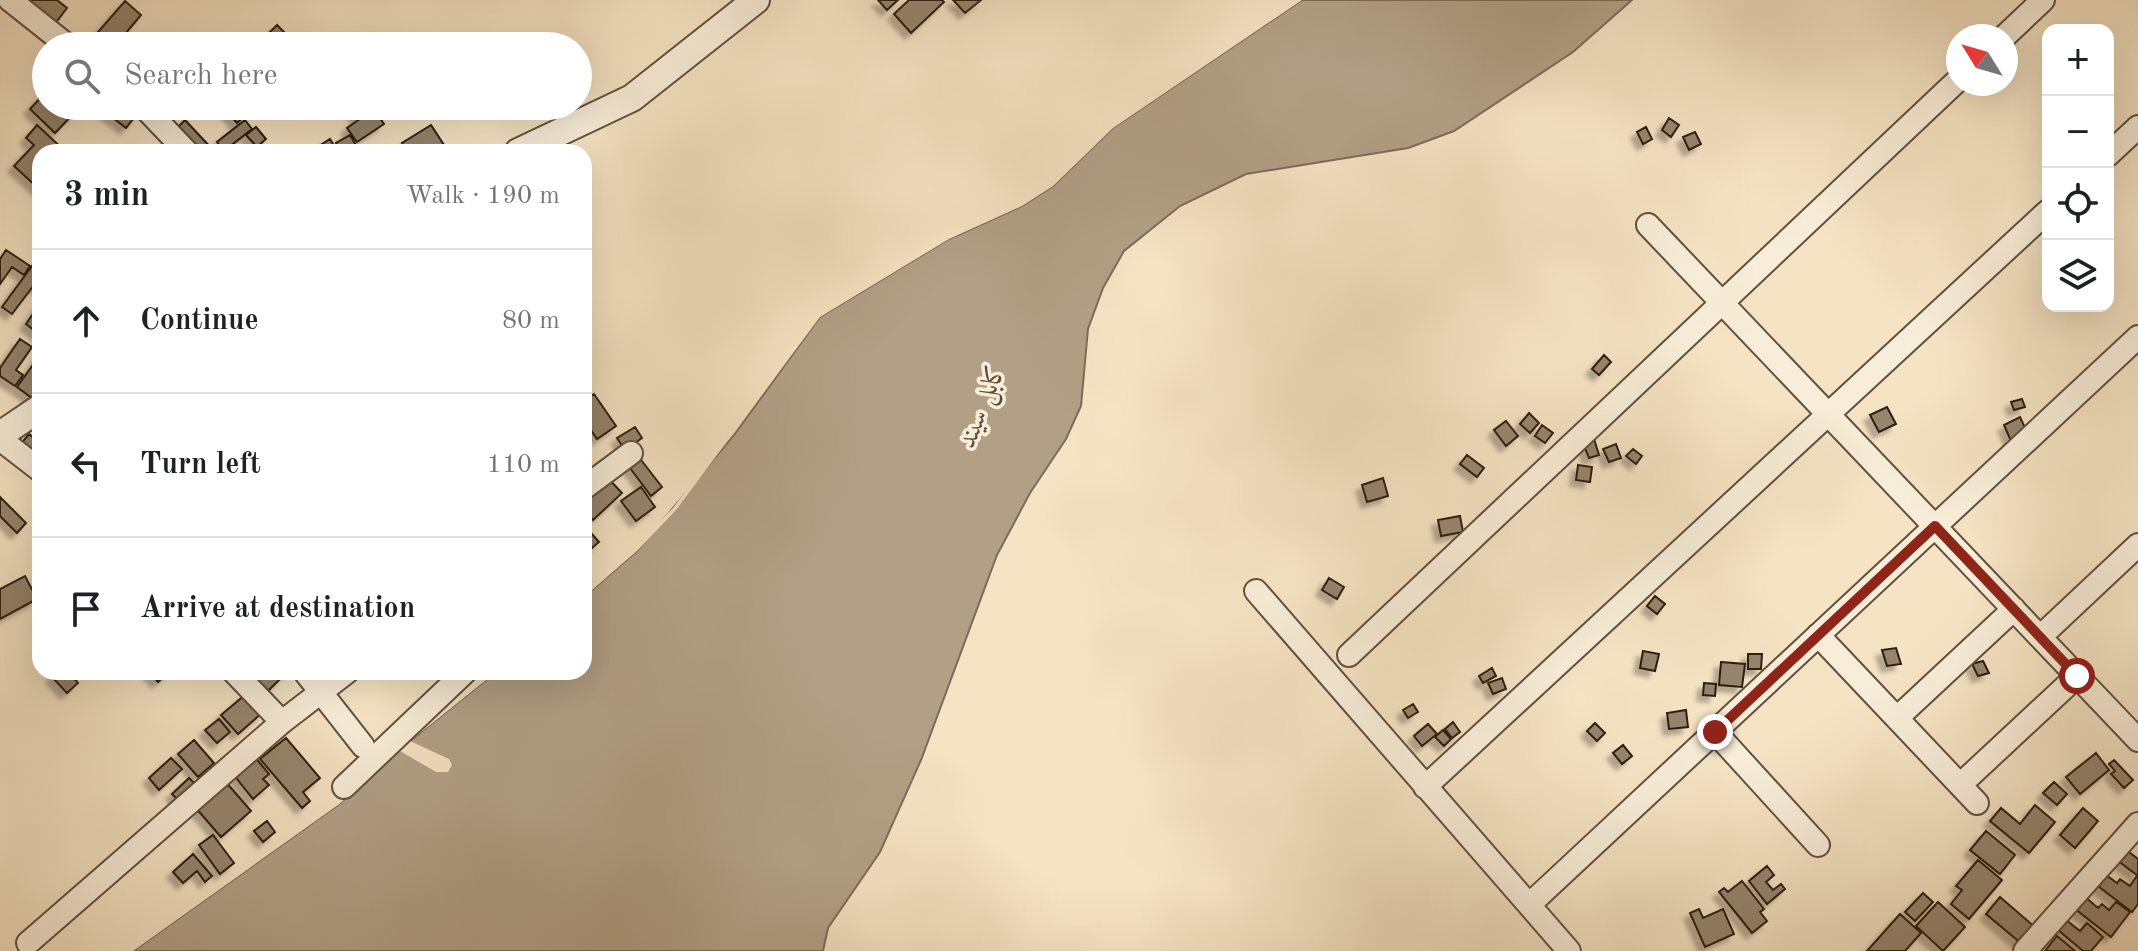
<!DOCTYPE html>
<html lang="en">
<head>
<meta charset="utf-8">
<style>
	body { margin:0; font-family:"Old Standard TT",Amiri,serif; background:#f2f2f2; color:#202124 }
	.controls { position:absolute; right:24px; top:24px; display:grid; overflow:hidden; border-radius:16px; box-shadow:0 8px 32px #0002 }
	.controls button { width:72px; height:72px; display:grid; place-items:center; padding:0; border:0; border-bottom:2px solid #e0e0e0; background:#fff; color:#202124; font:40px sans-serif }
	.compass { position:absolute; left:1946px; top:24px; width:72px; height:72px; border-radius:50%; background:#fff; box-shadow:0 8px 32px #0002; rotate:307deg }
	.stop { position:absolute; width:24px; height:24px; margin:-18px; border:6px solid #8f2418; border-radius:50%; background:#fff }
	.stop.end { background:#8f2418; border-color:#fff; box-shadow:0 2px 8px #0008 }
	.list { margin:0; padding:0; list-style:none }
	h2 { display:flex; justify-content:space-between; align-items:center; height:104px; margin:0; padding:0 32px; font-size:34px }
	h2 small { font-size:26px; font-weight:400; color:#757577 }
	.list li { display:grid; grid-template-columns:52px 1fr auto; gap:24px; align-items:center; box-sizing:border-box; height:144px; padding:0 32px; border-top:2px solid #e0e0e0 }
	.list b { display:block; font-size:30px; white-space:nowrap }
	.list em { font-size:26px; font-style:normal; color:#757577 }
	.icon { flex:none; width:44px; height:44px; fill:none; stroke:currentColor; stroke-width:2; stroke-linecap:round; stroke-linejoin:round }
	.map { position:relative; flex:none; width:2138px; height:951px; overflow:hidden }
	.search { position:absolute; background:#fff; box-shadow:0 8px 32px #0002; left:32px; top:32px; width:560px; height:88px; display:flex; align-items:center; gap:20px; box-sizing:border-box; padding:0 28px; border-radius:44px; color:#757577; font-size:30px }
	.panel { position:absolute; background:#fff; box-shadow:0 8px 32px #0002; left:32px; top:144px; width:560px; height:536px; border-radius:24px }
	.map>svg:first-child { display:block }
</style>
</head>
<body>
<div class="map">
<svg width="2138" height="951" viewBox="0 0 2138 951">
	<defs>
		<filter id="shadow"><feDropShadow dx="-6" dy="6" stdDeviation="2" flood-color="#0004"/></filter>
	</defs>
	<rect width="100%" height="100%" fill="#f5e3c3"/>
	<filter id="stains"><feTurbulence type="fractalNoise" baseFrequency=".0025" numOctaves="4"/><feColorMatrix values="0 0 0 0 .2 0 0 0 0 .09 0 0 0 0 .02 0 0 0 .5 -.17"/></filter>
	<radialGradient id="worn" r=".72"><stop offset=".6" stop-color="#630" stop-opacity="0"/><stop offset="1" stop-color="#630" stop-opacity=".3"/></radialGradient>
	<path fill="#b1a086" stroke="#7d6c57" stroke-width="2" d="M1302,0H1632L1573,52L1454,131L1408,148L1246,174L1180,206L1124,251L1103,288L1088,329L1081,406L1066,439L1030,493L997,555L921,760L880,852L828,928L823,951H133L338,805L410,741L496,672H584V597L638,550L734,435L820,317L949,239L1022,206L1053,186L1113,128Z"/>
	<path fill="#f5e3c3" d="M1294,0H1302L1113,128L1053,186L1022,206L949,239L820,317L676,510L638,550L584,597V592L635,547L673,508L818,314L947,236L1020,202L1051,183L1111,125Z
		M490,672H496L410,741L449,759L452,765L448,772H436L400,751L338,805L133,951H129L335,801L407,738Z"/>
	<path fill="#95856d" stroke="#2e1f10" stroke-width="2" filter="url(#shadow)" d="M22,0H57L67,8L54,25Z
		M878,0H898L887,10Z
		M909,0H942L944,2L911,33L894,14Z
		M953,0H981L965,13Z
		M125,1L141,15L115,46H86Z
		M277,25L287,35L277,46H256Z
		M46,92V106H81L55,133L30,109Z
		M98,106H135L140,110L126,128Z
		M222,106H238L246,115L237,123Z
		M349,106H375L358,118Z
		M374,109L384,124L357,142L347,128Z
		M1669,118L1679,125L1671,137L1662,130Z
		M185,120L215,152H190L172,133Z
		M245,120L252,129L224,151L217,142Z
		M37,125L66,152H40V190L14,166L34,145L26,138Z
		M431,125L446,148L440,152H408L402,143Z
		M256,127L266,139L257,147L246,135Z
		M1646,127L1652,139L1643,144L1637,132Z
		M1695,132L1701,144L1689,150L1683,137Z
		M350,135L360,152H341L336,143Z
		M330,139L338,152H310Z
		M6,250L30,266L24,275L12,267L0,284V259Z
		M32,266L40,272V289L34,285L12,314L2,307Z
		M40,304V335L26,324Z
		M20,339L32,347L16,370L23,375L15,386L0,376V368Z
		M40,355V380L37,384L40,386V404L17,387Z
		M1604,355L1611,362L1599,375L1592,369Z
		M594,394L616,426L597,439L584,420V400Z
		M2022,399L2025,407L2014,410L2011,402Z
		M1887,407L1896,424L1879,432L1870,415Z
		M1529,413L1539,423L1530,433L1520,424Z
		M2020,417L2027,432L2011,441L2004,425Z
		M1506,421L1518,436L1506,446L1494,430Z
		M1542,425L1553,433L1545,443L1535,436Z
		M635,427L642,438L625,450L617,438Z
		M29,434L40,443V462L19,446Z
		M1594,439L1599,455L1589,458L1583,443Z
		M1616,444L1621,458L1609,462L1603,449Z
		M1633,449L1642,456L1636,464L1626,456Z
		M1467,455L1484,468L1477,477L1460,464Z
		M638,456L662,487L651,496L627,464Z
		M1578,465L1592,467L1590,482L1576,480Z
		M606,476L622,493L593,520L584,509V496Z
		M1383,478L1388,496L1367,502L1362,485Z
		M641,487L655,507L636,521L621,501Z
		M0,497L26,523L17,533L0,516Z
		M1460,516L1463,532L1441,536L1438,520Z
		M584,525L599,542L585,554L584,553Z
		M25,576L37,599L0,619V589Z
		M1329,578L1344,587L1337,599L1322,590Z
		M1655,596L1665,604L1657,614L1647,606Z
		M1896,648L1901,664L1887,666L1882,650Z
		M1643,651L1659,654L1655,671L1640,668Z
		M1748,654H1762L1761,669H1748Z
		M1983,661L1989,673L1978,676L1972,664Z
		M1721,662L1745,664L1742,687L1719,685Z
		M1492,668L1496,676L1483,683L1479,676Z
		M57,672H69L78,683L67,693L52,677Z
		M149,672H169L158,682Z
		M248,672H287L267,692Z
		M1502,678L1506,689L1493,694L1488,683Z
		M1704,683L1716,684L1715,696L1703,695Z
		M246,694L262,713L238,734L221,715Z
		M1413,704L1418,712L1408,718L1403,710Z
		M1686,710L1688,727L1669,729L1667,713Z
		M219,719L230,732L217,743L205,730Z
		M1453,722L1460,732L1452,738L1445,729Z
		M1595,723L1605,733L1597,741L1587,731Z
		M1428,724L1437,734L1422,746L1414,736Z
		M1443,730L1451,739L1444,746L1435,737Z
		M286,738L320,778L303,792L310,801L302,808L260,759Z
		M194,740L214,763L198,777L178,754Z
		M1623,745L1632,756L1622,764L1613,753Z
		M2096,753L2109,770L2080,794L2066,777Z
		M254,756L269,774L263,779L269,785L253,799L233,774Z
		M171,758L182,769L159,790L149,778Z
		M2114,760L2133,780L2124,788L2111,774L2115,771L2109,764Z
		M189,778L197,786L180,802L172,794Z
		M225,781L251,811L221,837L195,807Z
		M2054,782L2067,794L2057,805L2043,793Z
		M2035,805L2055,822L2029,853L1990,821L2001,808L2020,824Z
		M2083,808L2098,821L2075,848L2060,835Z
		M267,821L275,832L263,842L254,831Z
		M1986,831L2015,855L2000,874L1970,850Z
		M213,835L234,863L220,874L199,845Z
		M2125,849L2138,859V876L2117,860Z
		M193,854L212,876L205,882L197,871L183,883L173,872Z
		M1978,860L2002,880L1969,919L1951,904L1962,890L1956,886Z
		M1767,866L1774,875L1766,882L1773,890L1781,884L1785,889L1767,904L1749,881Z
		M2102,872L2117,883L2120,879L2130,886L2136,877L2138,878V904L2132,912L2094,883Z
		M1742,881L1764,909L1760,912L1767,921L1752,933L1719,892L1724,888L1728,892Z
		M1923,893L1933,902L1915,921L1905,912Z
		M2084,896L2098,908L2102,904L2109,910L2116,902L2130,912L2111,937L2074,908Z
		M2000,897L2036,928L2022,944L1986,914Z
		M1938,902L1965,927L1943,951L1916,926Z
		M1699,909L1703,918L1723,909L1734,934L1705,947L1690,913Z
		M1900,914L1921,933L1905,951H1867Z
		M2065,919L2080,931L2087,923L2103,937L2091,951H2083L2057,929Z
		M2057,936L2075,951H2045Z"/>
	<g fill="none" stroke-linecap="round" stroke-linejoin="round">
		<g stroke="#60503d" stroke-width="26">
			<path id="minor" d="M10,0L68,46
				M2005,36L2043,0
				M143,106L187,152
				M2108,155L2138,127
				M1648,225L2138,740
				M0,439L40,470
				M584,488L631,453
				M1256,591L1569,951
				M1818,635L1977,803
				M2040,637L2138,545
				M1349,655L1958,80
				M234,672L282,722
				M305,672L363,746
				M1897,718L2014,609
				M1715,732L1818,845
				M1960,785L2077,676
				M344,787L465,672
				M1425,787L2048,211
				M1529,905L2138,337
				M28,943L282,722L347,672
				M2025,951L2138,824"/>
		</g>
		<g stroke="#60503d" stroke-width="30">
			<path id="tertiary" d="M518,152L632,98L756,0
				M0,435L40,408"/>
		</g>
		<use href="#minor" stroke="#f8edd8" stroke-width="22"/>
		<use href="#tertiary" stroke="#f8edd8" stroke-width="26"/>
	</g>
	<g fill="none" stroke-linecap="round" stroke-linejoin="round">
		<path stroke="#8f2418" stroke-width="10" d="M1715,732L1935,526L2077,676"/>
	</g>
	<g text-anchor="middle" stroke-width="7" stroke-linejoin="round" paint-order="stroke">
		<g font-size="26" font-style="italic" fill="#5c4c39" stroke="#f8edd8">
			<text transform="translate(981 405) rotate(-68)" y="9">کابل سيند</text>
		</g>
	</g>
	<rect width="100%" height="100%" filter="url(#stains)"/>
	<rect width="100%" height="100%" fill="url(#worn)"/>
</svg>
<div class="controls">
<button>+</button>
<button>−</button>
<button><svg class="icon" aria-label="locate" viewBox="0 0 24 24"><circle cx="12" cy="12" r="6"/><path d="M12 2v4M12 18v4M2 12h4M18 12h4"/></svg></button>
<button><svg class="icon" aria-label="layers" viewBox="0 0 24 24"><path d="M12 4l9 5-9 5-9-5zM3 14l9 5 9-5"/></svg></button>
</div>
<svg class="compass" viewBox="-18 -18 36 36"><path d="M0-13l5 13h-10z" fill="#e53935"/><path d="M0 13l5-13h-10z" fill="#757577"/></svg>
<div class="stop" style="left:2077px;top:676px"></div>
<div class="stop end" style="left:1715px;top:732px"></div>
<div class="search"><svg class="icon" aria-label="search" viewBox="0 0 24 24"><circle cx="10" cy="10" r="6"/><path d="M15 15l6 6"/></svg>Search here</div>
<section class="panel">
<h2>3 min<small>Walk · 190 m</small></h2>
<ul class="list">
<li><svg class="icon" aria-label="ahead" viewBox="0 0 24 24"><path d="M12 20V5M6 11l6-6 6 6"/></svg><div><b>Continue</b></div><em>80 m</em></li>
<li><svg class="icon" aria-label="left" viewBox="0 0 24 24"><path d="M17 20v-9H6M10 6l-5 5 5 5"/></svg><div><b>Turn left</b></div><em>110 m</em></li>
<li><svg class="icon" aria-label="arrive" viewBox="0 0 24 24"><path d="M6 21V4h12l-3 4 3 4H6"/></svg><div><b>Arrive at destination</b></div></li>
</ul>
</section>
</div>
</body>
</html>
